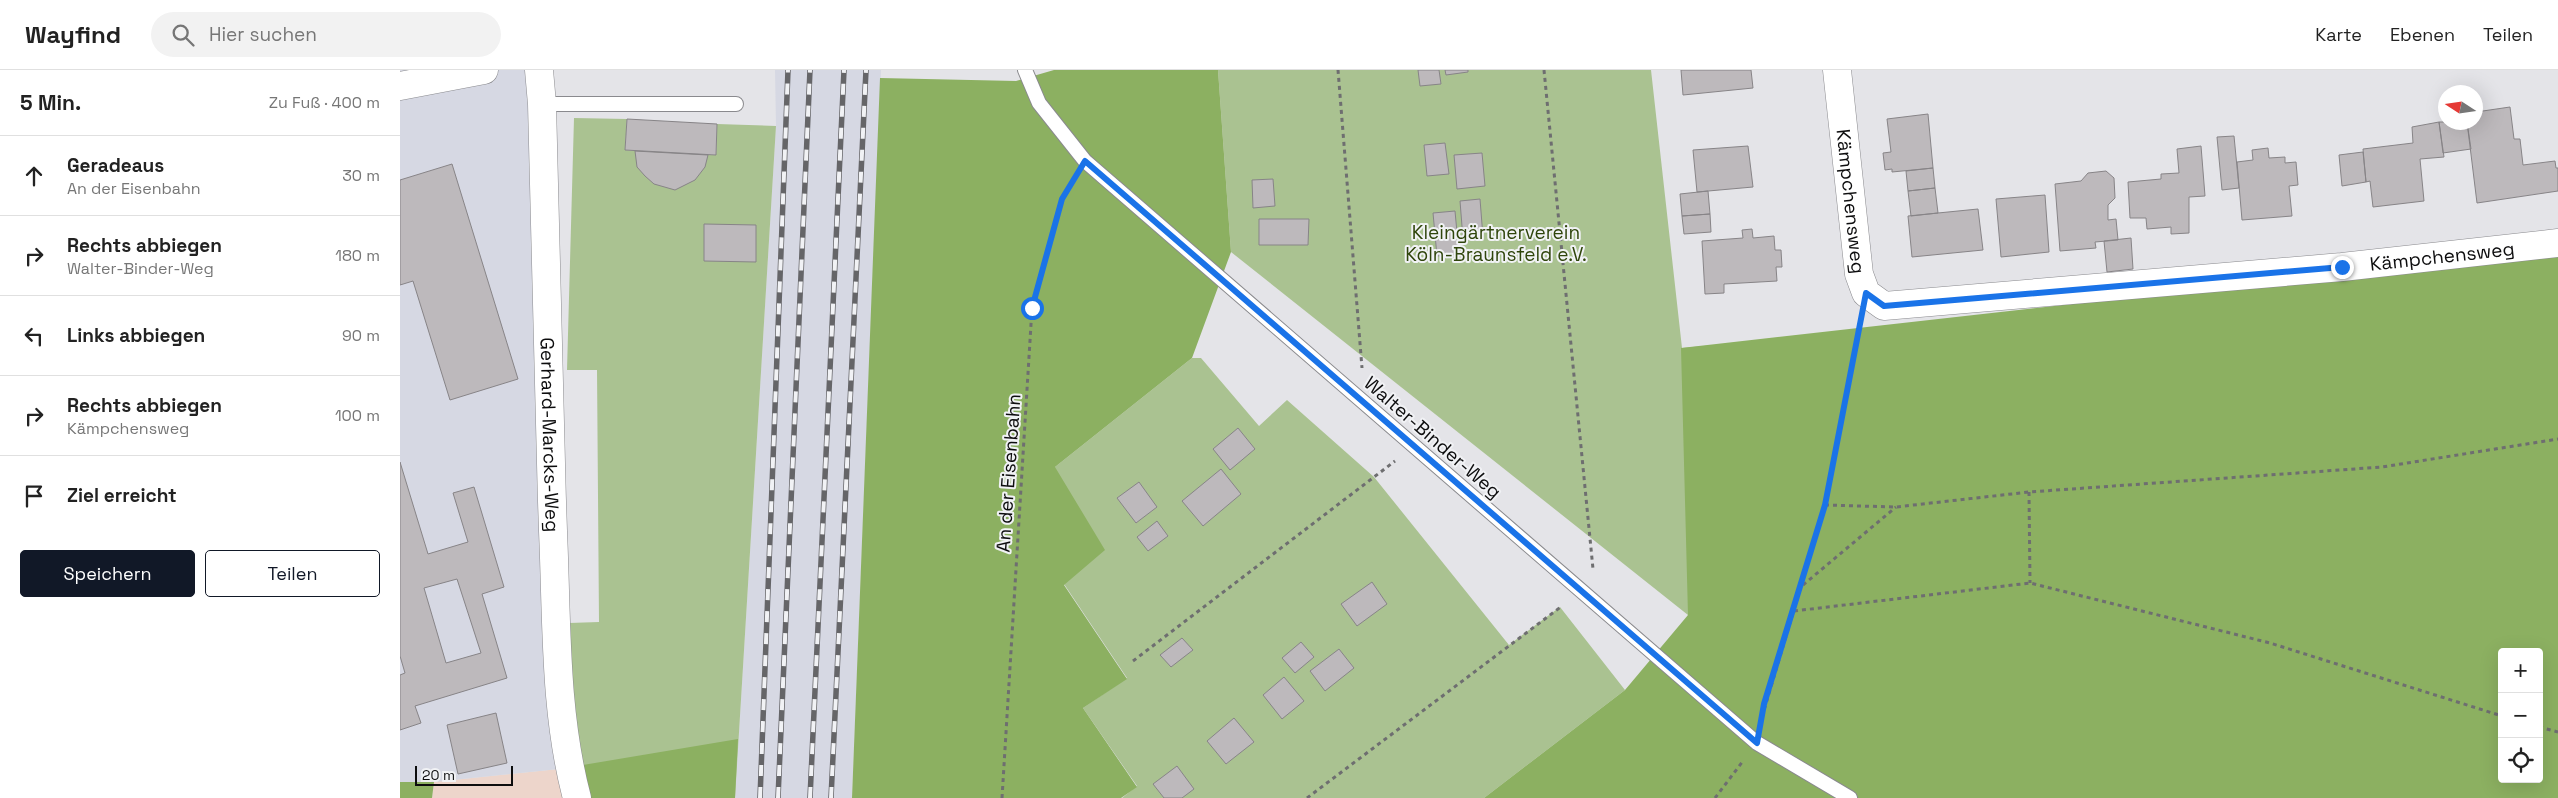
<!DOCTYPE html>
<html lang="de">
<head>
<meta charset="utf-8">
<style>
	body { margin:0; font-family:"Space Grotesk",sans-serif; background:#f2f2f2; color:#222 }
	.controls { position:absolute; right:15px; bottom:15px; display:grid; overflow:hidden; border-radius:5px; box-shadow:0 5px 20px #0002 }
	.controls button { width:45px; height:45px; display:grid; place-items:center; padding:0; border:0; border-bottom:1px solid #e0e0e0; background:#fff; color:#222; font:25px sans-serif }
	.compass { position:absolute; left:2038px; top:15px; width:45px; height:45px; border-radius:50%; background:#fff; box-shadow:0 5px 20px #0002; rotate:282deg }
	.scale { position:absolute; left:15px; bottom:12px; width:98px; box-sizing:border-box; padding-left:5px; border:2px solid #0d0d0e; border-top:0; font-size:14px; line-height:18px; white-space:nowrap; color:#0d0d0e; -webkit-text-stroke:4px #f1f2f5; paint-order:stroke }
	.stop { position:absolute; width:15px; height:15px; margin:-11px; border:4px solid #1a73e8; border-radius:50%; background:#fff }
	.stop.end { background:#1a73e8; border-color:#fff; box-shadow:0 1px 5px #0008 }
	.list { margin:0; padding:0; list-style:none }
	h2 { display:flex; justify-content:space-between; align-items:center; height:65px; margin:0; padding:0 20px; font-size:21px }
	h2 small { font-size:16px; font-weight:400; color:#767676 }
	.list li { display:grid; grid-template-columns:32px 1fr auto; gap:15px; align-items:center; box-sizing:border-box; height:80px; padding:0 20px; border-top:1px solid #e0e0e0 }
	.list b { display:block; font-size:19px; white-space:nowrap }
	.list p { margin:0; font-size:16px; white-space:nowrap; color:#767676 }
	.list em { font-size:16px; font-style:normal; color:#767676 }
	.actions { display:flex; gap:10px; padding:15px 20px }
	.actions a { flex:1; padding:11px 0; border:1px solid #111827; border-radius:5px; text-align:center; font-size:18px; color:#111827 }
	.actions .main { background:#111827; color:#fff }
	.icon { flex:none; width:28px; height:28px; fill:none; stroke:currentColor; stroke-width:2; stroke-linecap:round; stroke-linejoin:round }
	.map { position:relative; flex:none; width:2158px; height:728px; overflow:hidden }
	header { display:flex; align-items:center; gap:30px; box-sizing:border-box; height:70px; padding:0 25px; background:#fff; border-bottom:1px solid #e0e0e0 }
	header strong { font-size:24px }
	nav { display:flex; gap:28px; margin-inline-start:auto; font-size:18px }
	.search { width:350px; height:45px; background:#f2f2f2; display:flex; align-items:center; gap:12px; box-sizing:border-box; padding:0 18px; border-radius:28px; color:#767676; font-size:19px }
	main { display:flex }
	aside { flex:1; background:#fff }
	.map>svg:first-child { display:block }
</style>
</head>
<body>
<header>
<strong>Wayfind</strong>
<div class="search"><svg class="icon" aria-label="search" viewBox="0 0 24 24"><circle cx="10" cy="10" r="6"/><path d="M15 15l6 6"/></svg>Hier suchen</div>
<nav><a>Karte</a><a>Ebenen</a><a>Teilen</a></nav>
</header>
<main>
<aside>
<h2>5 Min.<small>Zu Fuß · 400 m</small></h2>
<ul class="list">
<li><svg class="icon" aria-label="ahead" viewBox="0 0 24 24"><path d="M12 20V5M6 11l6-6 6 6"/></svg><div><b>Geradeaus</b><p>An der Eisenbahn</p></div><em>30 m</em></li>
<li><svg class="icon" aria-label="right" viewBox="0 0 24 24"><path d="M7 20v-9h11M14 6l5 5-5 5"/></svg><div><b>Rechts abbiegen</b><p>Walter-Binder-Weg</p></div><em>180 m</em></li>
<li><svg class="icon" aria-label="left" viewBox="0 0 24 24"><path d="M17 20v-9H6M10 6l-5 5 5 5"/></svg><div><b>Links abbiegen</b></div><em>90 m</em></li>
<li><svg class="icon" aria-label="right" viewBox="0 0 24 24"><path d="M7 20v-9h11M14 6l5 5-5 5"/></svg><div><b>Rechts abbiegen</b><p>Kämpchensweg</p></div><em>100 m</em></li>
<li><svg class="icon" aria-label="arrive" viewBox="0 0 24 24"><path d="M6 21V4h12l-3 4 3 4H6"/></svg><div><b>Ziel erreicht</b></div></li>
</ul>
<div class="actions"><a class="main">Speichern</a><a>Teilen</a></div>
</aside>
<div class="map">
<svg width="2158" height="728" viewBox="0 0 2158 728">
	<rect width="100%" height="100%" fill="#e4e4e8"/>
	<path fill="#edd5cb" d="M159,699L167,728H32L34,712Z"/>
	<path fill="#d6d8e3" d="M0,0H127L159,699L34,712H0Z
		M375,0H481L452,728H335L376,56Z"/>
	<path fill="#aac291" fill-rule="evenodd" d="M818,0H1251L1282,278L1949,217L2158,188V728H1256L1288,545L831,182ZM2102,582H2139V709H2102Z
		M174,48L227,49L225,80L308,85H316L317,54L376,56L335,728L176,696L169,553L199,552L197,300H167Z
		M792,288H801L859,356L887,330L974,407L1109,575L1160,537L1225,620L1084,728H722L737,716L683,638L727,608L664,514L655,397Z"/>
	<path fill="#8cb061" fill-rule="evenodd" d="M654,0H818L831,182L792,288L655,397L705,480L664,515L727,609L683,638L737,717L721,728H452L480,8L616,11Z
		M2158,179V728H1084L1225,620L1288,545L1281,278ZM2102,582H2139V709H2102Z
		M338,669L335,728H167L159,699Z
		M0,712H34L32,728H0Z"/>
	<path fill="#bdb9bc" stroke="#878487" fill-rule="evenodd" d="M1018,0H1039L1041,14L1020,16Z
		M1045,0H1068V2L1046,5Z
		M1281,0H1351L1353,18L1283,25Z
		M2110,37L2114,69H2120L2123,95L2155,91L2156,98H2158V121L2077,133L2067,52H2076V42Z
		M1528,44L1533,98L1492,102V99L1485,100L1483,83L1491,82L1487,49Z
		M227,49L317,54L316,85L225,80Z
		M2039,52L2044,87L2020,89L2024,131L1973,137L1970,111L1966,112L1963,79L2013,73L2012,57Z
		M2039,52H2067L2071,79L2043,83Z
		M1834,66L1839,118L1822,120L1817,67Z
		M1045,73L1049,104L1027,106L1024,75Z
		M1348,76L1353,117L1297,122L1293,80Z
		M1801,76L1805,126L1789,127V163L1771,164V157L1747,159L1746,148H1730L1728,112L1761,109V104L1779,103L1777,79Z
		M1868,78L1869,88L1885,87V93L1896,92L1898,115L1889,116L1892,146L1842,150L1837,92L1853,90L1852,80Z
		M235,81L308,85L305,97L295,110L275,120L254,114L245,106L237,97Z
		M1963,82L1966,112L1942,116L1939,85Z
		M1082,83L1085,116L1057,119L1054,85Z
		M52,94L118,309L50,330L13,211L0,215V110Z
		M1533,98L1535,118L1508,121L1506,101Z
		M1706,101L1714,108L1715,128L1708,135V150L1716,149L1718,170L1695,172L1696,178L1660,181L1655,114L1681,111L1688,103Z
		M873,109L875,136L853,138L852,110Z
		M1535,118L1538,143L1511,146L1508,121Z
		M1308,121L1310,144L1282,146L1280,124Z
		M1645,125L1649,182L1601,187L1596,129Z
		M1080,129L1083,167L1063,169L1060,131Z
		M1578,139L1583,180L1512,187L1508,146Z
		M1055,141L1059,184L1037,186L1033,143Z
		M1310,144L1311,162L1284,164L1282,146Z
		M859,149H909L908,175H859Z
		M304,154L356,155V192L304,191Z
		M1352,159L1353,168L1374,166L1375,180H1381L1382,197H1376L1377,211L1324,214V223L1305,224L1302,171L1343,168L1342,160Z
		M1731,168L1733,199L1707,202L1704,171Z
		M838,358L855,379L830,400L813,379Z
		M0,392L28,484L68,472L53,423L74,417L104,517L82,524L107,608L15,636L21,653L0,660V605L5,603L0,586ZM57,509L81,583L46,593L24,518Z
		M821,399L841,424L803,456L782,431Z
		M739,412L757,437L736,453L717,428Z
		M757,451L768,466L748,481L737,467Z
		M972,512L987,534L957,556L941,534Z
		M782,568L793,580L771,597L760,585Z
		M901,572L914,587L895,603L882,588Z
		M939,579L954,598L925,621L910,601Z
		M884,607L904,631L882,649L863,625Z
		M96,643L107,693L58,704L47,655Z
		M834,648L854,672L826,694L807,671Z
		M777,696L794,719L782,728H764L753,714Z"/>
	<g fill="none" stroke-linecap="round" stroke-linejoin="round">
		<g stroke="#8a8a8e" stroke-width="16">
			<path id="service" d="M625,0L639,33L685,91L1357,673L1450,728
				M142,34H336"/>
		</g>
		<g stroke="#8a8a8e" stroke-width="29">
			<g id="minor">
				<path id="s1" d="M139,0L142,34C146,177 148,319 153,461C157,550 154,642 177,728"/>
				<path id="s2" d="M1437,0L1459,204L1466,223L1484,236L1942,197L2158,173"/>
				<path d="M0,16L84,0"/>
			</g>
		</g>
		<path stroke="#6e6e70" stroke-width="3" stroke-dasharray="4 4" stroke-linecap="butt" d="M938,0L962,298
			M1144,0L1193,499
			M1629,422L1630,513
			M1425,435L1496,437L1629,422L1982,397L2158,369
			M1403,515L1496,437
			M1394,541L1630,513L1870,573L2102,646
			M733,591L995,391
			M1362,647L1425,435L1460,256
			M2139,657L2158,662
			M602,728L632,238L662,129L673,112
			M907,728L1162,536
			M1315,728L1343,691"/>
		<use href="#service" stroke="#fff" stroke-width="14"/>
		<use href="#minor" stroke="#fff" stroke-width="28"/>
		<g stroke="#656568" stroke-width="5.5">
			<path id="rail" d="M360,728L388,0
				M378,728L410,0
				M410,728L444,0
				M431,728L466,0"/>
		</g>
		<use href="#rail" stroke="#f1f2f5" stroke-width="4" stroke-dasharray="11" stroke-linecap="butt"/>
	</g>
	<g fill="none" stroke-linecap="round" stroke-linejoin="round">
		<path stroke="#1a73e8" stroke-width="6" d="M632,238L662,129L685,91L1357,673L1364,634L1425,435L1466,223L1484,236L1942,197"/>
	</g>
	<g text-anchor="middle" stroke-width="4" stroke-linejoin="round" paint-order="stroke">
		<g font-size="19" fill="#0d0d0e" stroke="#f1f2f5">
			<text dy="7" stroke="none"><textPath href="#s2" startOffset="132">Kämpchensweg</textPath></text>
			<text dy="7" stroke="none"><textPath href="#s2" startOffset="808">Kämpchensweg</textPath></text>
			<text dy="7" stroke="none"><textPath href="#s1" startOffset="365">Gerhard-Marcks-Weg</textPath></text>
			<text transform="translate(1033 367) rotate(41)" y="7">Walter-Binder-Weg</text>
			<text transform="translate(608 403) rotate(-86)" y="7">An der Eisenbahn</text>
		</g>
		<g font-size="19" fill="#2f450b" stroke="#f1f2f5">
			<text x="1096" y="169">Kleingärtnerverein<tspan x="1096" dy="22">Köln-Braunsfeld e.V.</tspan></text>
		</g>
	</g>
</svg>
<div class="controls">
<button>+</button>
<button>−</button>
<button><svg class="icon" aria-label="locate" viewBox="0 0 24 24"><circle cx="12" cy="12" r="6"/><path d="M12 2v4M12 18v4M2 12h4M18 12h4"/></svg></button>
</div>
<svg class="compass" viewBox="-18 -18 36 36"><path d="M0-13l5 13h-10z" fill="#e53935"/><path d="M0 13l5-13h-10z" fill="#767676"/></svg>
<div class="scale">20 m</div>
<div class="stop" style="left:632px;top:238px"></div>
<div class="stop end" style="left:1942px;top:197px"></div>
</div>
</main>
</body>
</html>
